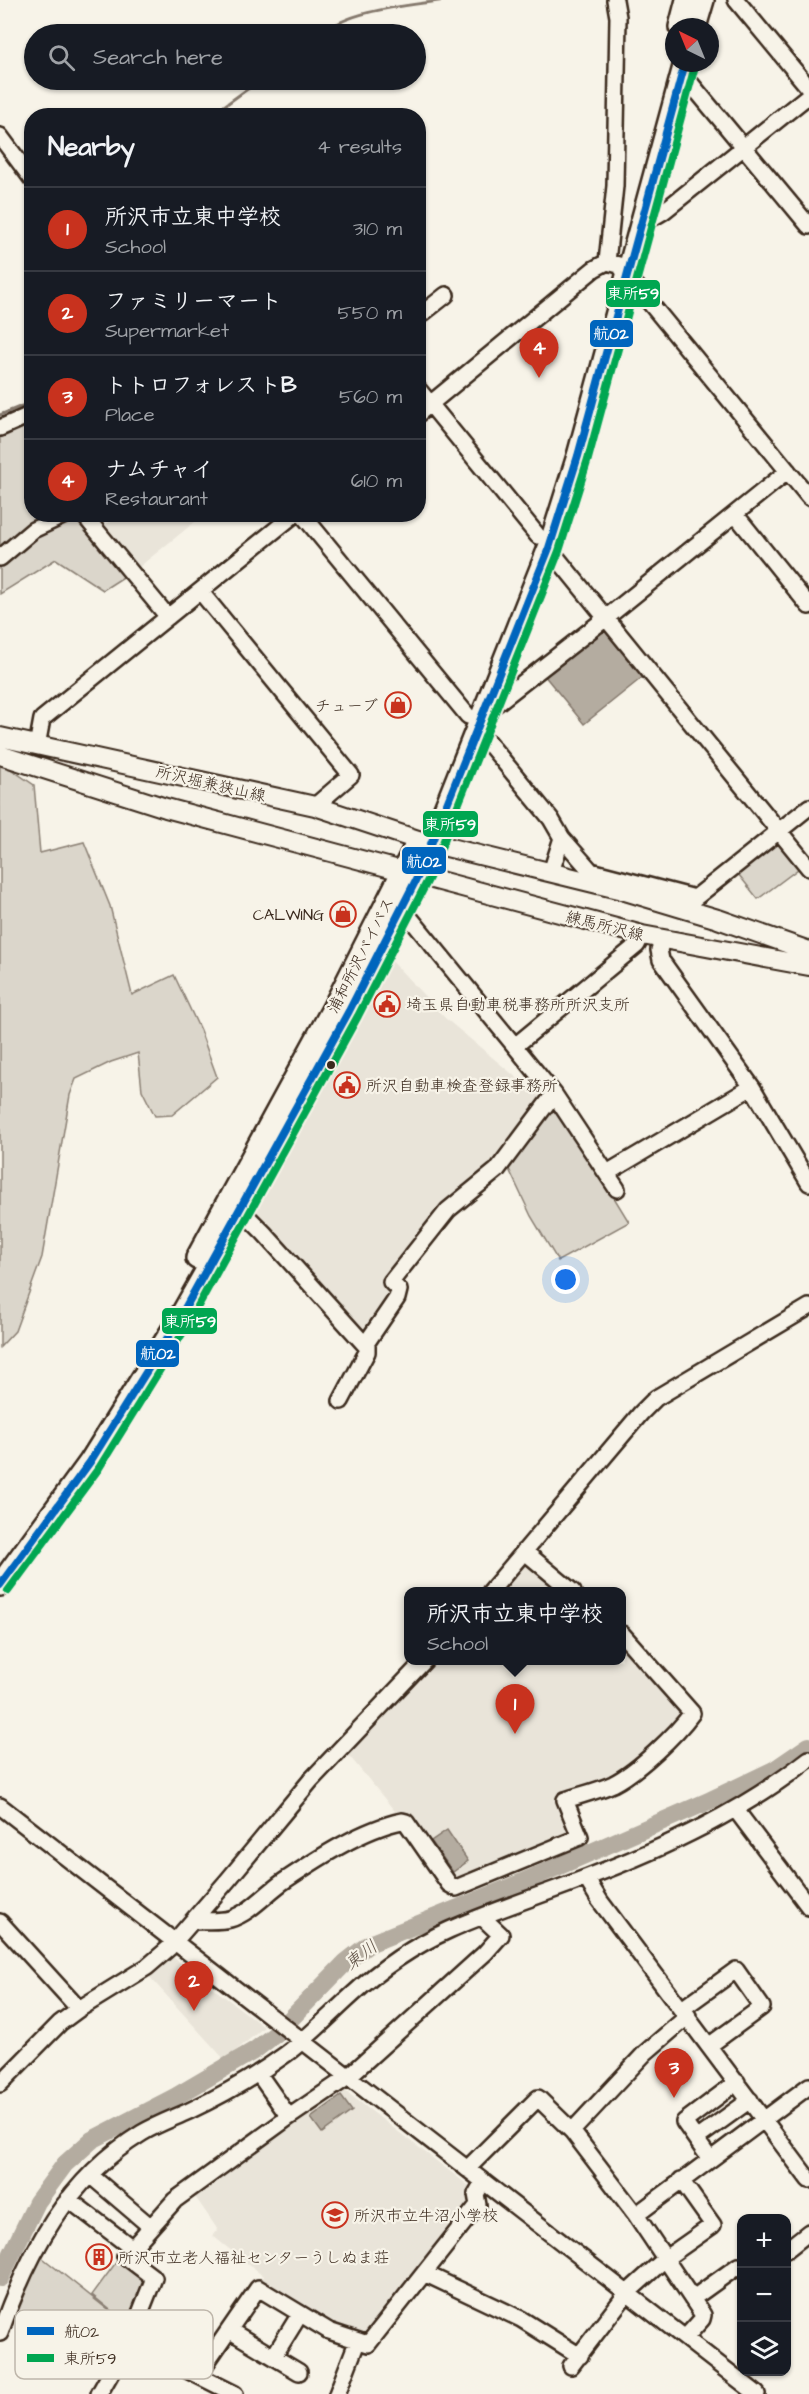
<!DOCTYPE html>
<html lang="en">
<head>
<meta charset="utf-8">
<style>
	body { margin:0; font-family:"Architects Daughter","Klee One",sans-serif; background:#20242c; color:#f1f3f6 }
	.controls { position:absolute; right:18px; bottom:18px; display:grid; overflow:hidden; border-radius:12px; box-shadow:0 2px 4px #0004 }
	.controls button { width:54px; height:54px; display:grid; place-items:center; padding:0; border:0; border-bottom:2px solid #363941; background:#171b24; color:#f1f3f6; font:30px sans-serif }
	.compass { position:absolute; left:665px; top:18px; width:54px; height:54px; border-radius:50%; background:#171b24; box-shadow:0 2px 4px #0004; rotate:317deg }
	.you { position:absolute; left:566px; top:1280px; width:21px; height:21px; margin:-15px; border:4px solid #fff; border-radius:50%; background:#1a73e8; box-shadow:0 0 0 9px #1a73e833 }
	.badge { display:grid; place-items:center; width:39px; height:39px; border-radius:50%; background:#c8321e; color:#fff; font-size:20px; font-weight:700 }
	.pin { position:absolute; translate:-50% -50px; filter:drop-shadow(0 2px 3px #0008) }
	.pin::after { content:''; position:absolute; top:32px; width:21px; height:18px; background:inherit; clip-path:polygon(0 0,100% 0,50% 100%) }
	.popup { position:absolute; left:404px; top:1587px; width:222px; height:78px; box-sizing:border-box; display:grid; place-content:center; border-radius:12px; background:#171b24; filter:drop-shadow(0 2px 4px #0005); font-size:20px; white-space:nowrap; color:#9ea1a6 }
	.popup b { font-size:22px; color:#f1f3f6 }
	.popup::after { content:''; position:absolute; left:50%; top:100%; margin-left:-12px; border:12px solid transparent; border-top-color:#171b24 }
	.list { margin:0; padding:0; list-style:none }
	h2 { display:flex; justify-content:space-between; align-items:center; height:78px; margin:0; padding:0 24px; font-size:26px }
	h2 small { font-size:20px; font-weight:400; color:#9ea1a6 }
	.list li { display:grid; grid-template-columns:39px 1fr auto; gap:18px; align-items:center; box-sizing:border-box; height:84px; padding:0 24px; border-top:2px solid #363941 }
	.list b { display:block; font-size:22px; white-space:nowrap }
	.list p { margin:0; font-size:20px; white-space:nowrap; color:#9ea1a6 }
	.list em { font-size:20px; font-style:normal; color:#9ea1a6 }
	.icon { flex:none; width:33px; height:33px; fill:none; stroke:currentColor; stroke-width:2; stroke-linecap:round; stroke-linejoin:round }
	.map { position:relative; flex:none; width:809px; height:2394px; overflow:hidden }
	.search { position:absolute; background:#171b24; box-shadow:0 2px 4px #0004; left:24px; top:24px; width:402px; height:66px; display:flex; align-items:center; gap:15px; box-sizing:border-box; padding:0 21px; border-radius:33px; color:#9ea1a6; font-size:22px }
	.panel { position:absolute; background:#171b24; box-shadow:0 2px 4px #0004; left:24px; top:108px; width:402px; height:414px; border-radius:24px }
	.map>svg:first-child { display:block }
</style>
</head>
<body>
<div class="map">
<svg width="809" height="2394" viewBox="0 0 809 2394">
	<rect width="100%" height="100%" fill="#f7f3e8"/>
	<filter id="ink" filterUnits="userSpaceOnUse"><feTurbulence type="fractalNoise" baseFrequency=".0167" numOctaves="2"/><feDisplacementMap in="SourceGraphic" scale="12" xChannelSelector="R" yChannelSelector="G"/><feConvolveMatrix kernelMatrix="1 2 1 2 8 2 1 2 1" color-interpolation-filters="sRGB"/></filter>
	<g filter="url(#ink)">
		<path fill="#e9e4d9" d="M118,515H191L196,521L134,571L100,529Z
			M389,958L445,1018L547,1103L497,1170L448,1210L391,1282L399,1290L367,1342L252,1217Z
			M523,1560L568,1592H497Z
			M622,1640L687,1713L628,1770L561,1797L573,1831L569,1836L455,1884L346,1752L436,1661L622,1660Z
			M170,1955L264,2027L225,2060L147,1974Z
			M338,2089L344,2090L473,2189L474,2200L364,2340L331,2329L260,2282L263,2276L213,2236L218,2230L192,2192Z"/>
		<path fill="#dbd6cb" stroke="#8b8074" stroke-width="1.5" d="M31,420L32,514L77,515L128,574L103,590L56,559L0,594V434Z
			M0,764L6,766L34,785L40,853L84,842L110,906L132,995L174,975L200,1030L217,1077L172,1115L155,1116L142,1090L138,1053L111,1062L76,1079L70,1095L42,1257L15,1331L0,1347Z
			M779,835L802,866L758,899L735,870Z
			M555,1101L629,1222L558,1261L531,1216L508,1167Z
			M39,2255L112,2313L83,2357L64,2338L55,2347L46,2338L43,2340L13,2313Z
			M120,2257L147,2281L130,2326L92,2295Z"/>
		<path fill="#b4aca0" stroke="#84786c" stroke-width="1.5" d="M605,627L644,676L584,724L544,675Z
			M447,1830L468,1861L453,1872L431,1841Z
			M341,2096L352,2111L322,2133L311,2118Z"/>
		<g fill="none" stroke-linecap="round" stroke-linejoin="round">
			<path stroke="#84786c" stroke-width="3" d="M322,34C350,9 408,6 445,0
				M219,116L224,106L260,80
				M0,415L32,402"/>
			<path stroke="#b4aca0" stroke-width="18" d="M0,2278L37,2202L65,2164L92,2140L175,2097L255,2050L277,2033L346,1962L369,1944L518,1884L711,1800L774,1770L809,1746"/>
			<g stroke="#3b2a1e" stroke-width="20">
				<path id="minor" d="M736,0L809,88
					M682,73L809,226
					M0,136L32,179
					M640,225L664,211L809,95
					M607,262L615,186L618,17L615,0
					M418,317L446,295
					M418,389L538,536
					M418,414L594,269L607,262L619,265L809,497
					M0,428L32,414
					M83,514L168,617
					M302,514L468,716
					M735,514L809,606
					M549,548L809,868
					M0,558L33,530L67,514
					M200,591L351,775L315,806
					M483,714L606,618L788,471
					M477,729L551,819L562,838L551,872
					M37,746L42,719L295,514
					M562,838L591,871L695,898L809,807
					M663,939L659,950L661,960L752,1087L809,1183
					M515,1046L637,945L642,935
					M554,1094L617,1189
					M607,1173L752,1087
					M241,1210L264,1233L367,1347V1352L341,1401
					M367,1347V1342L397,1298L399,1290L391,1282L448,1210L497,1170L554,1094L402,908
					M524,1551L573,1592
					M490,1592L641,1413L656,1398L809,1307
					M0,1806L757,2394
					M736,1810L809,1907
					M586,1878L600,1901L809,2180
					M193,1921C205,1920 219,1922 230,1919C251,1913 268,1891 287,1879C320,1857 363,1829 402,1821L406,1822L449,1884L456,1888L580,1837L565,1800C580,1795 598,1791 613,1784C637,1772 676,1735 692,1713L622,1634
					M0,1922L79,2009
					M682,2009L736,1970L762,2007L710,2045
					M258,2073L289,2117
					M0,2084L60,2023L79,2009L147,1967L169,1948L228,1880L311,1780L425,1660
					M572,2131L645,2053L688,2016
					M696,2139L750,2100
					M710,2159L684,2122L737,2082
					M467,2169L538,2098L572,2131L636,2215L703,2315L702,2319L685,2338
					M90,2175L151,2227
					M68,2199L132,2248
					M636,2215L809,2086
					M786,2250L809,2232
					M424,2273L521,2319L580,2356
					M692,2299L738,2266L742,2270
					M229,2330L299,2372
					M0,2333C28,2253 67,2179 142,2133C157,2124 174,2118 189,2111C223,2095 256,2076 286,2054C309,2037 330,2015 351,1996C380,1969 413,1946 449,1930C494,1910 542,1895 588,1877C667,1847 743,1811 809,1759
					M129,2341L235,2394
					M274,2356L300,2314
					M571,2366L627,2293L666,2258L713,2225L681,2180
					M198,2375L258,2288L329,2331L368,2344L478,2205L476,2194L483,2182
					M99,2394L129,2341L154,2278L125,2256L175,2200L289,2117L348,2077L485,1953L501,1935L482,1917
					M337,2394L357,2342"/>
			</g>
			<g stroke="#3b2a1e" stroke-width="22">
				<path id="major" d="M0,737L315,806L418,840L618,889L718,919L809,951
					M0,755L166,808L642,935L809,966"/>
			</g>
			<g stroke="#3b2a1e" stroke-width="26">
				<path id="highway" d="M680,27L687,0
					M695,27L703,0
					M197,1258L335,1005L413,851
					M0,1585L90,1462L178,1321L241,1210L349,1011L419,874L549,548L578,456L685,63"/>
			</g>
			<use href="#minor" stroke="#f7f3e8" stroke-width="15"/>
			<use href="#major" stroke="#f7f3e8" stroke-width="18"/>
			<use href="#highway" stroke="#f7f3e8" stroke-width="21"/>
			<g stroke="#f7f3e8" stroke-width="12">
				<path id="bus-1" d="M0,1585L90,1462L178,1321L349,1011L419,874L549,548L578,456L685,63"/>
			</g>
			<g stroke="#f7f3e8" stroke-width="12">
				<path id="bus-2" d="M8,1591L99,1468L187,1326L358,1016L429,878L559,551L588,459L695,66"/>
			</g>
			<use href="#bus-1" stroke="#0065bd" stroke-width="8"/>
			<use href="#bus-2" stroke="#00a651" stroke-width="8"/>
		</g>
	</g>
	<defs>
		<g id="shop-ring" transform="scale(1.35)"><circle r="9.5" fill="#f7f3e8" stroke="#c8321e" stroke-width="1.5"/><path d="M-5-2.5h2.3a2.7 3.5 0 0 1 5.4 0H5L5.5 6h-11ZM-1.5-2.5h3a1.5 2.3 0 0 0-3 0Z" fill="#c8321e"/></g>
		<g id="civic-ring" transform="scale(1.35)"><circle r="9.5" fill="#f7f3e8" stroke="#c8321e" stroke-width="1.5"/><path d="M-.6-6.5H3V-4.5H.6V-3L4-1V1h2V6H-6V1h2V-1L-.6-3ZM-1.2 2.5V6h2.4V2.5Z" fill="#c8321e"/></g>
		<g id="school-ring" transform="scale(1.35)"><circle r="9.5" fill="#f7f3e8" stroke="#c8321e" stroke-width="1.5"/><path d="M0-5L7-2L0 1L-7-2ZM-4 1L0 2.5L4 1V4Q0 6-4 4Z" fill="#c8321e"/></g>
		<g id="building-ring" transform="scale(1.35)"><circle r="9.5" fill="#f7f3e8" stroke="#c8321e" stroke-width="1.5"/><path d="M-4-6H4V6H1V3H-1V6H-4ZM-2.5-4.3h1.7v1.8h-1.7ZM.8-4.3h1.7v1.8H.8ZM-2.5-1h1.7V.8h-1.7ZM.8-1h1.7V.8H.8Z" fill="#c8321e"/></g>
	</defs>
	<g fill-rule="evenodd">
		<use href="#shop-ring" x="398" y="705"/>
		<use href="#shop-ring" x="343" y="914"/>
		<use href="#civic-ring" x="387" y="1004"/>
		<use href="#civic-ring" x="347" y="1085"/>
		<use href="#school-ring" x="335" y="2215"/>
		<use href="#building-ring" x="99" y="2257"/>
	</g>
	<circle fill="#3b2a1e" stroke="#f7f3e8" stroke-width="2" cx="331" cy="1065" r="5"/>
	<g text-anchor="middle" stroke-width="4.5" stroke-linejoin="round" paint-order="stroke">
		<g font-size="16" fill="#3b2a1e" stroke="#f7f3e8" text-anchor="start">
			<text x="378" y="711" text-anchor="end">チューブ</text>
			<text x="324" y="920" text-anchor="end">CALWING</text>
			<text x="406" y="1010">埼玉県自動車税事務所所沢支所</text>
			<text x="366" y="1091">所沢自動車検査登録事務所</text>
			<text x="354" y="2221">所沢市立牛沼小学校</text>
			<text x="118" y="2263">所沢市立老人福祉センターうしぬま荘</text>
		</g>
		<g font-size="16" fill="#3b2a1e" stroke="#f7f3e8">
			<text transform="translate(211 783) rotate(13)" y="6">所沢堀兼狭山線</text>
			<text transform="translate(605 925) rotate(14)" y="6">練馬所沢線</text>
			<text transform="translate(360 955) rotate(-63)" y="6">浦和所沢バイパス</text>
		</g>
		<g font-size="18" font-style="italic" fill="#5f5145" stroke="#f7f3e8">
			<text transform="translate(361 1955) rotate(-38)" y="6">東川</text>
		</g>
	</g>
	<rect x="15" y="2310" width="198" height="69" rx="9" fill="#f7f3e8" stroke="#bfb7ab" stroke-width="1.5"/>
	<rect x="27" y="2327" width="27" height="8" fill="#0065bd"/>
	<rect x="27" y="2354" width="27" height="8" fill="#00a651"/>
	<g font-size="16" fill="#3b2a1e">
		<text x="64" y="2337">航02</text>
		<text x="64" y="2364">東所59</text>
	</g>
	<g stroke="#f7f3e8" stroke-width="2">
		<rect x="605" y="279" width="56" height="29" rx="6" fill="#00a651"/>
		<rect x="589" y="319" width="45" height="29" rx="6" fill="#0065bd"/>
		<rect x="422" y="810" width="57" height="28" rx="6" fill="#00a651"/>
		<rect x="401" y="846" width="46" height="29" rx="6" fill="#0065bd"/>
		<rect x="161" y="1307" width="57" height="28" rx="6" fill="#00a651"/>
		<rect x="135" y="1339" width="45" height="29" rx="6" fill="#0065bd"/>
	</g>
	<g font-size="16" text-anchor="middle" font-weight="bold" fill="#fff">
		<text x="633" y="299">東所59</text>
		<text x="611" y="339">航02</text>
		<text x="450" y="830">東所59</text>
		<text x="424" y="867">航02</text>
		<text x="190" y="1327">東所59</text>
		<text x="158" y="1359">航02</text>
	</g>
</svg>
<div class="controls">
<button>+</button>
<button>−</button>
<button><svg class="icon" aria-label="layers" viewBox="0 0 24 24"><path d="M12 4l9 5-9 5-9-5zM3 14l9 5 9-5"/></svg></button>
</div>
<svg class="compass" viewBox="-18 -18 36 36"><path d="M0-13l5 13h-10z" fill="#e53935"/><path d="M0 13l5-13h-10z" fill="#9ea1a6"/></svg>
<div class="you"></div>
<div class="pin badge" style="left:515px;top:1734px">1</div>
<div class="popup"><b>所沢市立東中学校</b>School</div>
<div class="pin badge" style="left:194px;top:2011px">2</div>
<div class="pin badge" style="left:674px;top:2098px">3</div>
<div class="pin badge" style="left:539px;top:378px">4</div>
<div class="search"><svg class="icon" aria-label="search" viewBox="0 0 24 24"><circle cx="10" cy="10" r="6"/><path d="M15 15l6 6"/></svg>Search here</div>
<section class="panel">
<h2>Nearby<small>4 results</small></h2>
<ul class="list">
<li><span class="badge">1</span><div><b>所沢市立東中学校</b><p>School</p></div><em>310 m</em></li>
<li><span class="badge">2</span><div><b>ファミリーマート</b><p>Supermarket</p></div><em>550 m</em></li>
<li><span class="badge">3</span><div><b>トトロフォレストB</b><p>Place</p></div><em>560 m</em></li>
<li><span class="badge">4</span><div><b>ナムチャイ</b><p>Restaurant</p></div><em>610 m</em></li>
</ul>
</section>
</div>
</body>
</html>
